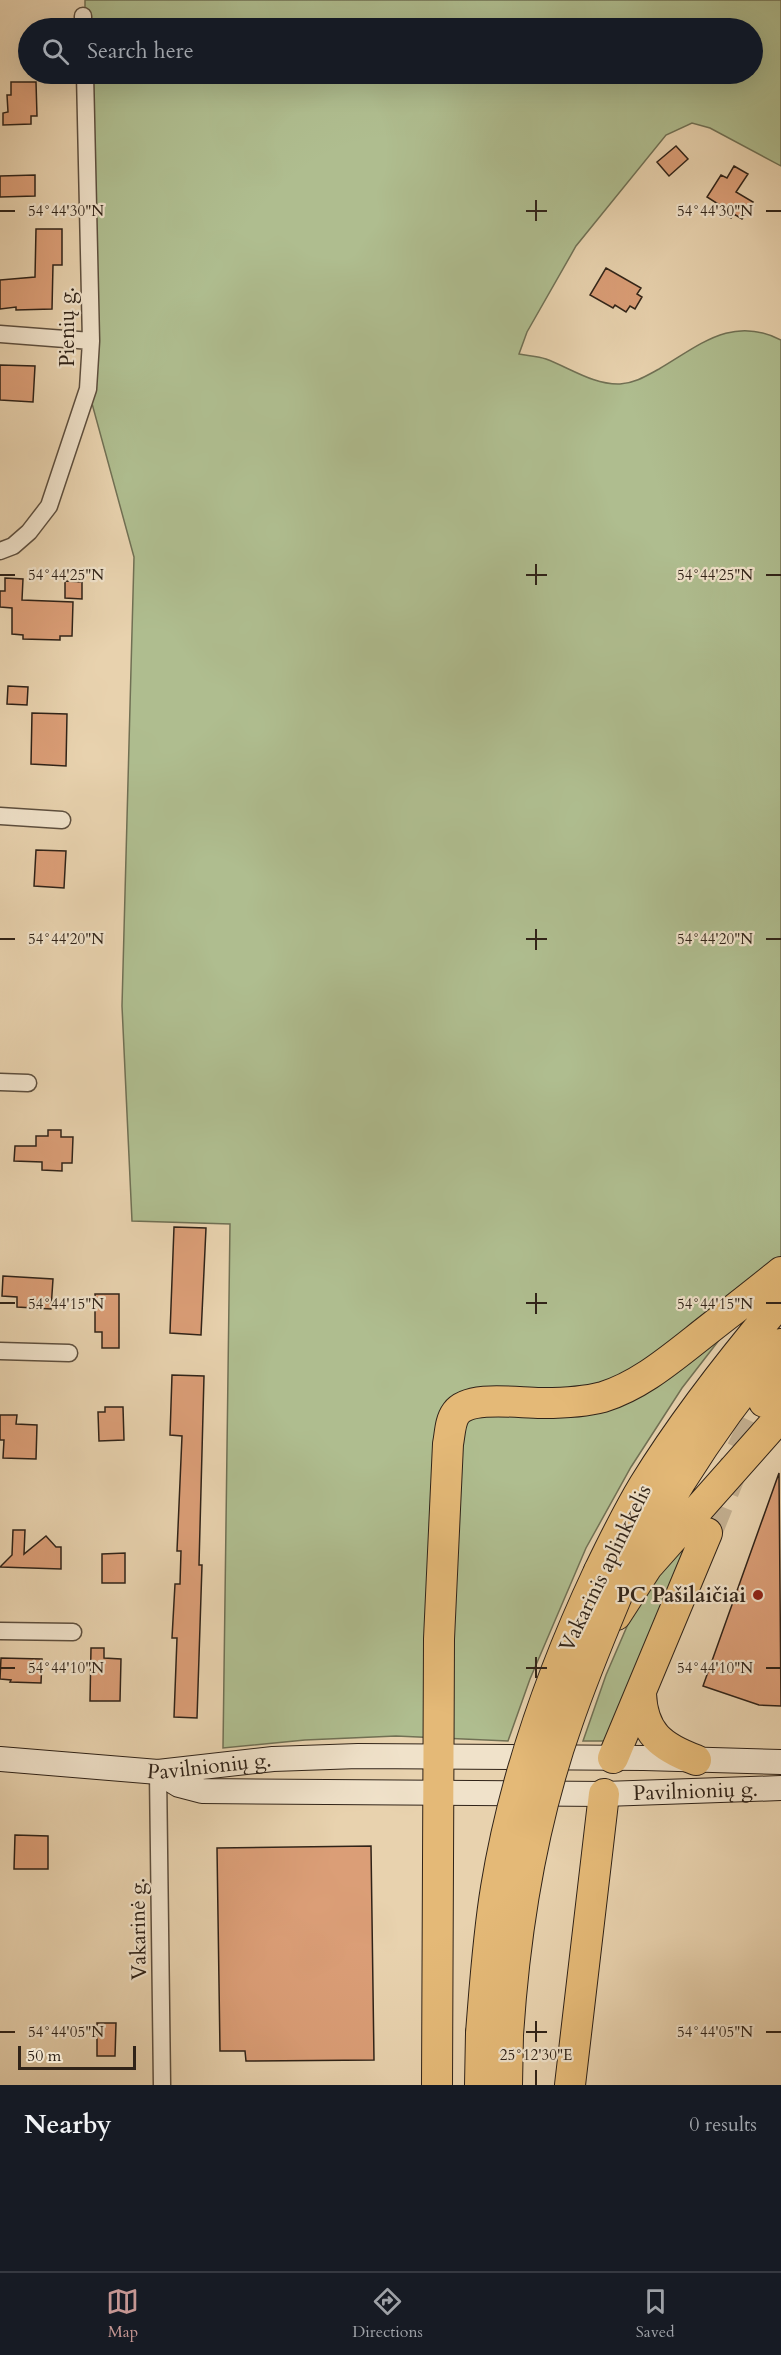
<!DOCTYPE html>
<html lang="en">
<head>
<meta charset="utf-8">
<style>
	body { margin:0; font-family:Cardo,serif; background:#242831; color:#f1f3f6 }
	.scale { position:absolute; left:18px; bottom:15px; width:118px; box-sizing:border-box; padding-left:6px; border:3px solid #302318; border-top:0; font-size:16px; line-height:21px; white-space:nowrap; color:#302318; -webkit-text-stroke:4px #f0e2ca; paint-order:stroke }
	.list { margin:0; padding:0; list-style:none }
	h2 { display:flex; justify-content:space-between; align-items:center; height:78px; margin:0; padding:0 24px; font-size:26px }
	h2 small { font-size:20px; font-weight:400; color:#9ea1a6 }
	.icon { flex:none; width:33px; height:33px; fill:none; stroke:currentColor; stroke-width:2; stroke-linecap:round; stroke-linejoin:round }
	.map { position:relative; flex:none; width:781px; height:2085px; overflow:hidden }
	.search { position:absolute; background:#171b24; box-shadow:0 6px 24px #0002; left:18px; right:18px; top:18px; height:66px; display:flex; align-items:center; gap:15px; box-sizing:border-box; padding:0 21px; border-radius:33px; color:#9ea1a6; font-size:22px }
	.sheet { height:186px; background:#171b24 }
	nav { display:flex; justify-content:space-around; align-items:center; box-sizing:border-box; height:84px; border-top:2px solid #363941; background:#171b24; font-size:16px; color:#9ea1a6 }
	nav a { display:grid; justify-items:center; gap:3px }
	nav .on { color:#c59692 }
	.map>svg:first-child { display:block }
</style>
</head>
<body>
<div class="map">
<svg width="781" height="2085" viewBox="0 0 781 2085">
	<rect width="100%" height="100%" fill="#e8d2ae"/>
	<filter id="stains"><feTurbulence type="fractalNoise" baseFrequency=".00333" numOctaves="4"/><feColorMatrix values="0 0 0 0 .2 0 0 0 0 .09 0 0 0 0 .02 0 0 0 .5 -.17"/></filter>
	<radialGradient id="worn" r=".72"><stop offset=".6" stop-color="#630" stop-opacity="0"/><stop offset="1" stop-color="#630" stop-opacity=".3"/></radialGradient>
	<path fill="#afbd8f" stroke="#707054" stroke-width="1.5" d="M85,0H781V166L710,128L692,123L666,135L576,246L527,332L519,354C528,356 537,356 546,359C570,368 594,385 620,384C635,383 646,376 659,369C700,345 732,315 781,340V1260L682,1388L631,1467L586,1548L530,1679L508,1741L396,1736L305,1740L223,1748L230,1224L132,1221L122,1006L134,557L88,389L85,74H752V28H85Z
		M696,1529L606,1741H583L606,1675L641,1594Z"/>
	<path fill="#db9e77" stroke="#302318" stroke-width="1.5" d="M11,82H36L37,116H31V124L3,125V113L8,112L7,95H11Z
		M676,146L688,159L669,176L657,162Z
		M734,166L748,174L736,192L753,202L742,219L734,214L731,218L721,212L723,207L707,197L721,175L727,178Z
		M35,175V196L0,197V176Z
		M36,229H62V265H53L52,309L16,310V307L0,309V280L35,277Z
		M606,268L641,288L637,294L642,297L635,309L630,306L626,312L615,305L613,308L590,295Z
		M0,365L35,366L33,402L0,400Z
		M5,578L23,579L22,600L73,602L72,636H60V640L23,639V635L12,634V608L0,607V591H5Z
		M65,581L82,582V599L65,598Z
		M8,686L28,687L27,705L7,704Z
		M32,713L67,714L66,766L31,764Z
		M36,850L66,851L64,888L34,886Z
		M48,1130H61V1137H73L72,1163H62V1171L42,1170V1162L14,1161L15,1146H36V1136H48Z
		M174,1227L206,1228L201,1335L170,1333Z
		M3,1276L53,1279L51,1309L17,1307V1297L2,1296Z
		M95,1294H119V1348H102V1332H95Z
		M172,1375L204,1376L199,1565H202L197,1718L174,1717L177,1638H172L175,1584H180L181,1551H177L182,1436L170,1435Z
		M105,1407H123L124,1440L99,1441L98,1412H105Z
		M0,1415H17L16,1424L37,1425L36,1459L3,1458L4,1440H0Z
		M779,1473L781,1706L759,1705L703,1686Z
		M13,1530H25L24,1554L46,1536L56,1547H61V1569L0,1567L12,1555Z
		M125,1553V1583H102V1554Z
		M91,1648H104V1658L121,1659L120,1701H90Z
		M1,1658L42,1659L41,1683L10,1682L11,1680L0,1679Z
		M15,1835L48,1836V1869H14Z
		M371,1846L374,2060L246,2061L245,2051H220L217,1848Z
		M97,2023H116L115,2056H97Z"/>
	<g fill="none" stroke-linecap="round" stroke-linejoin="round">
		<path stroke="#c3af90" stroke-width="30" stroke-dasharray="30 15" stroke-linecap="butt" d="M707,1533L737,1459L764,1402"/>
		<g stroke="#5e4f3e" stroke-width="19">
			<path id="street" d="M83,16V28
				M0,334L91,341
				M0,551L13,546L29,532L49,506L88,389L91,341L85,74
				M0,816L62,820
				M0,1082L28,1083
				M0,1351L69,1353
				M0,1631L73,1632
				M158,1772L162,2085"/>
		</g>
		<g stroke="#302318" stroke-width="26">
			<g id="secondary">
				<path id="s1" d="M0,1759L158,1772L273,1759L358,1756L644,1758L781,1762"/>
				<path id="s2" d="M158,1772L179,1785L202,1791L604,1794L781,1788"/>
			</g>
		</g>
		<g stroke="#302318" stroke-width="32">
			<path id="highway" d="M764,1402L781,1375
				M631,1568C673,1488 722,1413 781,1344
				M599,1571C613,1542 627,1513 644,1485C684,1420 732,1359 781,1301
				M616,1615L647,1567L781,1416
				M641,1694C643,1733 661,1747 696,1760
				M613,1758L707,1533
				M437,2085L439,1639L448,1444C450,1434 450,1421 456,1413C470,1394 523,1404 544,1403C563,1403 584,1402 603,1397C638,1386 667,1362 695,1340C724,1317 753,1295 781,1272
				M480,2085L481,2033
				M507,2085L508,2035
				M570,2085L604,1794"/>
		</g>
		<use href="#street" stroke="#f0e2ca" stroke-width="16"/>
		<use href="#secondary" stroke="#f0e2ca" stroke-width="24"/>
		<use href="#highway" stroke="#e4b977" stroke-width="30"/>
		<g stroke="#302318" stroke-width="32" stroke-linecap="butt">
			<path id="highway-bridge" d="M481,2033C485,1984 488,1936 496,1888C514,1777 552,1671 599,1571
				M508,2035C515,1928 532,1822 568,1721C584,1674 604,1627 623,1581"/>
		</g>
		<use href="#highway-bridge" stroke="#e4b977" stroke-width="30"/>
	</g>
	<path fill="none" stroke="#302318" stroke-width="2" d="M536,200V221M0,211H15M526,211H547M766,211H781M536,564V585M0,575H15M526,575H547M766,575H781M536,929V950M0,939H15M526,939H547M766,939H781M536,1293V1314M0,1303H15M526,1303H547M766,1303H781M536,1657V1678M0,1668H15M526,1668H547M766,1668H781M536,2021V2042M0,2032H15M526,2032H547M766,2032H781M536,2070V2085"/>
	<circle fill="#8f2418" stroke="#f0e2ca" stroke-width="2" cx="758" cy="1595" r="6"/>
	<g text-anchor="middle" stroke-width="4.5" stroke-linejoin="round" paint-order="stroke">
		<g font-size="21" fill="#302318" stroke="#f0e2ca">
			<text transform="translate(67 327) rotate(-90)" y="7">Pienių g.</text>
			<text transform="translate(605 1568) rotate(-64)" y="7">Vakarinis aplinkkelis</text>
			<text dy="7" stroke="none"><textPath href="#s1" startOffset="210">Pavilnionių g.</textPath></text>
			<text dy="7" stroke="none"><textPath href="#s2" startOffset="542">Pavilnionių g.</textPath></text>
			<text transform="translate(138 1929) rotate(-91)" y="7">Vakarinė g.</text>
		</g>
		<g font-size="21" font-weight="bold" fill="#302318" stroke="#f0e2ca" text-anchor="end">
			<text x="746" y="1602">PC Pašilaičiai</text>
		</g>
	</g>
	<g font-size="15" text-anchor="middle" fill="#302318" stroke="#f0e2ca" stroke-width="4.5" stroke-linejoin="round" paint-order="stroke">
		<text x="66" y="216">54°44'30"N</text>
		<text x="715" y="216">54°44'30"N</text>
		<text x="66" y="580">54°44'25"N</text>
		<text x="715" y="580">54°44'25"N</text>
		<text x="66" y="944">54°44'20"N</text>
		<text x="715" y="944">54°44'20"N</text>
		<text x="66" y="1309">54°44'15"N</text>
		<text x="715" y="1309">54°44'15"N</text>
		<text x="66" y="1673">54°44'10"N</text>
		<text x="715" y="1673">54°44'10"N</text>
		<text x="66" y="2037">54°44'05"N</text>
		<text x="715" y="2037">54°44'05"N</text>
		<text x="536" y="2060">25°12'30"E</text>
	</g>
	<rect width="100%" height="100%" filter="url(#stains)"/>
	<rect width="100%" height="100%" fill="url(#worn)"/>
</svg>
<div class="scale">50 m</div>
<div class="search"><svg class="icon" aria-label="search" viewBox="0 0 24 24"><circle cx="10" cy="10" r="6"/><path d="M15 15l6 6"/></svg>Search here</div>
</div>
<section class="sheet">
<h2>Nearby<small>0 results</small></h2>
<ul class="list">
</ul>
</section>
<nav>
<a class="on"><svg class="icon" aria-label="map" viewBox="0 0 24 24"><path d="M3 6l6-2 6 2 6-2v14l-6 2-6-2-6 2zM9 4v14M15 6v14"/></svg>Map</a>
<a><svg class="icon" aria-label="directions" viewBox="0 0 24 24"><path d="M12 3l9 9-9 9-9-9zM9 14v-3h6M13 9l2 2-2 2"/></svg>Directions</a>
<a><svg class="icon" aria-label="saved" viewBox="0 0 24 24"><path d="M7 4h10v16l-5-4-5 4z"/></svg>Saved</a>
</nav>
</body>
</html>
